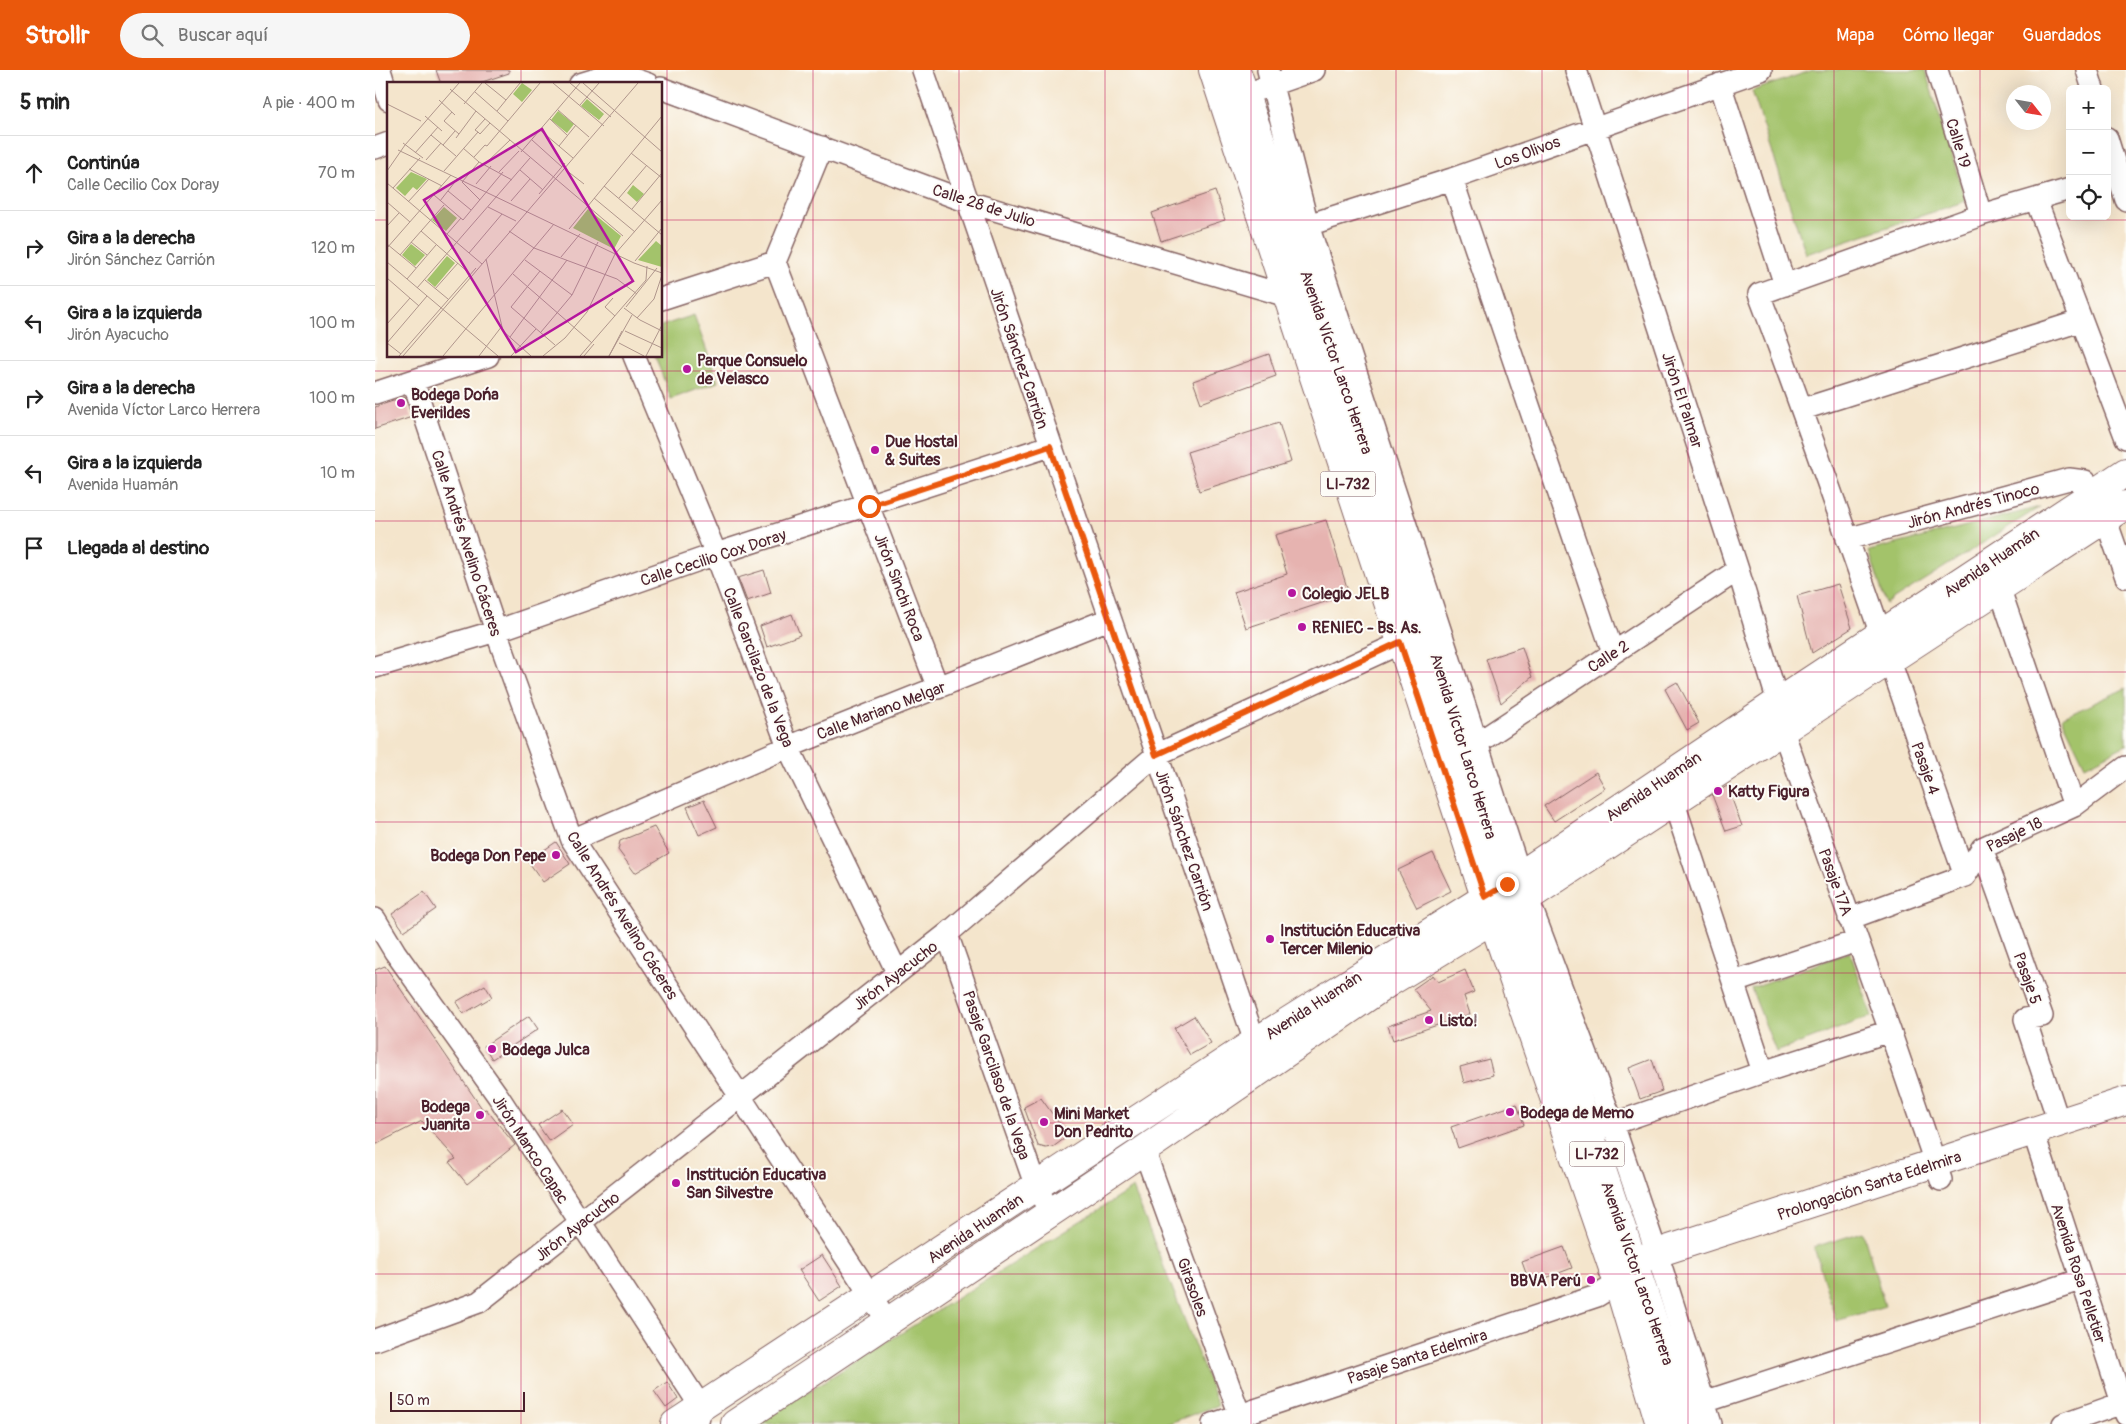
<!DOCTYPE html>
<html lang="es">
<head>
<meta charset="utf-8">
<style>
	body { margin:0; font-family:Pangolin,sans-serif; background:#f6f6f6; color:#222 }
	.controls { position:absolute; right:15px; top:15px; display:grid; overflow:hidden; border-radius:8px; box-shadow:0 5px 20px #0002 }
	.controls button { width:45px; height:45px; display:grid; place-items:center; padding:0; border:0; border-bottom:1px solid #e0e0e0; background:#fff; color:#222; font:25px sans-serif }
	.compass { position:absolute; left:1631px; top:15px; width:45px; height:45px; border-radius:50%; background:#fff; box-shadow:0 5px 20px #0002; rotate:121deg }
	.scale { position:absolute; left:15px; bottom:12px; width:135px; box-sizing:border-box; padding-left:5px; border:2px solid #4a1f2b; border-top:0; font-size:14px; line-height:18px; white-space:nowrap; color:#4a1f2b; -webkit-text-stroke:4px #fdfcf7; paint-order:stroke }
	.stop { position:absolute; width:15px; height:15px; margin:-11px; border:4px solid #ea580c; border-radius:50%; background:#fff }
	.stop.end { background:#ea580c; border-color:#fff; box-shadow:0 1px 5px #0008 }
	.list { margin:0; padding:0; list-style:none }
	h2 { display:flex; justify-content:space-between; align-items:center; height:65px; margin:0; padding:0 20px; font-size:21px }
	h2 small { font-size:16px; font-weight:400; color:#767676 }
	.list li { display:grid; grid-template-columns:32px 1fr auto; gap:15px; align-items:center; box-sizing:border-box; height:75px; padding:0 20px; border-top:1px solid #e0e0e0 }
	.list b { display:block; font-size:19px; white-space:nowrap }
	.list p { margin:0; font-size:16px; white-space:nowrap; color:#767676 }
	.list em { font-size:16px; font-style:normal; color:#767676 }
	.icon { flex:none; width:28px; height:28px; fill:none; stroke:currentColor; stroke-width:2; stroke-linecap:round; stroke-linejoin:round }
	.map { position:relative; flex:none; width:1751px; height:1354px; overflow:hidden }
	header { display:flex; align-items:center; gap:30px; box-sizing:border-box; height:70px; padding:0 25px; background:#ea580c; color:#fff }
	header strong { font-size:24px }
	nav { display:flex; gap:28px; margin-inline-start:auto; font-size:18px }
	.search { width:350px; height:45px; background:#f6f6f6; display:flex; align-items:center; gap:12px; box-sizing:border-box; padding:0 18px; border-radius:28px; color:#767676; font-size:19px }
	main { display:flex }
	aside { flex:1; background:#fff }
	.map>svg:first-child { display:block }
</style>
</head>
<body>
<header>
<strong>Strollr</strong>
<div class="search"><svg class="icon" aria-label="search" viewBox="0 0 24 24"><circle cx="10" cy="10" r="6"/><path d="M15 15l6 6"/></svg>Buscar aquí</div>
<nav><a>Mapa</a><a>Cómo llegar</a><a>Guardados</a></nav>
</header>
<main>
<aside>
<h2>5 min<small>A pie · 400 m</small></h2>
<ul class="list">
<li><svg class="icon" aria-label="ahead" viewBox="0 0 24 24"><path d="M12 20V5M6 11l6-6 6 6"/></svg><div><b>Continúa</b><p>Calle Cecilio Cox Doray</p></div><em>70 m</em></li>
<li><svg class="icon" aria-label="right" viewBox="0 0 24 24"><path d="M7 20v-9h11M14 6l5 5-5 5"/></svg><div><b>Gira a la derecha</b><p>Jirón Sánchez Carrión</p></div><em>120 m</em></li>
<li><svg class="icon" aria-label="left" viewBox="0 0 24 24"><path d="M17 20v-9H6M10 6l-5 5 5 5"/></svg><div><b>Gira a la izquierda</b><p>Jirón Ayacucho</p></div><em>100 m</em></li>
<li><svg class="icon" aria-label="right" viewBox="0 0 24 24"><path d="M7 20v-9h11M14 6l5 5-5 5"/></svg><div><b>Gira a la derecha</b><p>Avenida Víctor Larco Herrera</p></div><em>100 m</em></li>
<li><svg class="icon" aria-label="left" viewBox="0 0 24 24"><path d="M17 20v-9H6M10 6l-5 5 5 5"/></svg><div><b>Gira a la izquierda</b><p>Avenida Huamán</p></div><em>10 m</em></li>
<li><svg class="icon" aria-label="arrive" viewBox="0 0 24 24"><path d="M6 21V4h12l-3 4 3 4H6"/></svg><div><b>Llegada al destino</b></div></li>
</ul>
</aside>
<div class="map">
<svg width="1751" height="1354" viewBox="0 0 1751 1354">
	<rect width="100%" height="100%" fill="#fdfcf7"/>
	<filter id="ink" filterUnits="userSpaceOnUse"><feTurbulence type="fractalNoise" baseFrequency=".02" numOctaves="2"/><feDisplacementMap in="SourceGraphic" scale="10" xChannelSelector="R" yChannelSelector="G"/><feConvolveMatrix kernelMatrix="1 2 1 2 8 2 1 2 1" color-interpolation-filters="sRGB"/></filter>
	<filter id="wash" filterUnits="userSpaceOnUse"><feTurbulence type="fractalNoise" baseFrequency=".0096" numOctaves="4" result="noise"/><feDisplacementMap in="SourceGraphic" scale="20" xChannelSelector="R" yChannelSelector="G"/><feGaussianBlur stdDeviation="1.12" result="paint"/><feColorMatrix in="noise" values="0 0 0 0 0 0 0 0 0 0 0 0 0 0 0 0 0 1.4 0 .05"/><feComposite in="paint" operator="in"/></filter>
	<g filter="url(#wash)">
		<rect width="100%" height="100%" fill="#f4e5cc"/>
		<path fill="#a3c36b" stroke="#76714b" d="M1438,0H1550L1591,131L1431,184L1377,21Z
			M319,245L343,312L296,329L280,286H286V256Z
			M1665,437L1511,534L1494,481Z
			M1751,618V675L1710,696L1687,648Z
			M1475,882L1497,946L1401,982L1376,918Z
			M758,1118L843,1335L792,1354H381Z
			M1488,1162L1510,1236L1461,1251L1439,1177Z"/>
		<g id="blocks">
			<path fill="#e6b3b0" d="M61,0H134V3L101,14H66Z
				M840,121L850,150L786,171L777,143Z
				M894,284L901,306L826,333L818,311Z
				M30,327L37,347L0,359V337Z
				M904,353L916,392L824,421L812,382Z
				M951,450L974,524L871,558L859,522L912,504L900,465Z
				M389,500L396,523L372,531L363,508Z
				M1463,514L1477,558L1437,583L1422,526Z
				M417,544L425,565L392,577L385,556Z
				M1147,577L1157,607L1126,633L1111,589Z
				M1302,612L1324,653L1312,660L1290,619Z
				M1221,702L1230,718L1179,751L1169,736Z
				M1352,716L1367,756L1351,761L1337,725Z
				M329,730L342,757L324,765L312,737Z
				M279,757L294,783L260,803L243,780L245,771Z
				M181,772L195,794L168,812L153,791Z
				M1058,783L1076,821L1042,838L1023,800Z
				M49,822L61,839L29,861L17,844Z
				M10,896L108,1040L111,1039L140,1075L92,1114L74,1092L81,1089L47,1051L0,1075V900Z
				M1090,900L1099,922L1089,926L1095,944L1018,970L1013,956L1056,941L1038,919L1058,905L1063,912Z
				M110,915L117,927L88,944L81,932Z
				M154,946L163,959L117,989L109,976Z
				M819,946L836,973L815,985L799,958Z
				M1114,989L1118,1005L1089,1013L1085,997Z
				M1277,989L1287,1021L1265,1029L1254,998Z
				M666,1028L693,1066L678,1077L671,1078L663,1076L649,1037Z
				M1142,1034L1149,1055L1083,1078L1076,1057Z
				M187,1039L198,1054L174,1071L163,1055Z
				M1189,1177L1197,1198L1155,1214L1147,1192Z
				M447,1185L467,1216L444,1231L424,1200Z
				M292,1312L303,1329L291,1338L279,1321Z"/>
		</g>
	</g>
	<g filter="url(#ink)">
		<use href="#blocks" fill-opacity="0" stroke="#866463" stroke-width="1"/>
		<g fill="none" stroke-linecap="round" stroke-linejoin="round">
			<g stroke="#866463" stroke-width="24">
				<path id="minor" d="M5,0L14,30
					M548,0L880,972L891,982
					M893,0L933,155L1152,826L1238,1054L1287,1199L1336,1354
					M1201,0L1363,500L1403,632L1408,661L1515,961L1566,1110
					M1562,0L1606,145
					M1712,0L1718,19
					M205,14L241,3L273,14
					M1345,14L1410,215
					M286,18L593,132L912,226L923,222
					M885,19L939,0
					M1732,68L1751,130
					M0,78L14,73
					M1077,109L1238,583
					M1661,130L1751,368
					M921,162L933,155L1077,109L1386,0
					M400,192L563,618
					M400,192L447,77
					M286,229L400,192
					M259,286L341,484L413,677L522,902
					M38,311L121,561L197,770L513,1252
					M0,323L113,286
					M1428,339L1705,251
					M1472,469L1694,409L1710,411L1721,422L1751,507
					M1624,517L1699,736
					M0,597L121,561L341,484L675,376
					M1104,672L1363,500
					M1299,733L1388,1002
					M197,770L413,677L734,549
					M1607,778L1667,946L1650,949L1684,1053
					M1590,806C1521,612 1457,416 1384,224L1606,145L1695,119
					M0,849L20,882L123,1026L326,1337L323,1352
					M1474,849L1590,806L1607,778L1699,736L1751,697
					M572,864L661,1117L676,1143
					M1359,912L1482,871
					M1226,1058L1388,1002L1515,961
					M1658,1061L1751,1345
					M769,1080L868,1354
					M0,1270L104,1232L572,864L781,685L1052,561
					M1329,1332L1705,1210
					M838,1354L1222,1226L1243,1213
					M1688,1354L1747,1333"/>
			</g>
			<g stroke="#866463" stroke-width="30">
				<path id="tertiary" d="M1238,1200L1282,1183L1751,1031"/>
			</g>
			<g stroke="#866463" stroke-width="30">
				<path id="primary" d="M838,0L1110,827L1243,1213L1285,1354
					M861,0L919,164L1052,561L1138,837L1313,1354
					M300,1354L880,972L1132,814L1403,632L1751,402
					M360,1354L769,1080L1013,913L1138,837L1751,435"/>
			</g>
			<use href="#minor" stroke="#fff" stroke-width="21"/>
			<use href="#tertiary" stroke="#fff" stroke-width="28"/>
			<use href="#primary" stroke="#fff" stroke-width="28"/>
		</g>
	</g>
	<g fill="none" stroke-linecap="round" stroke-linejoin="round" filter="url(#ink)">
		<path stroke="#ea580c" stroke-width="6" d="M494,436L675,376L781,685L1025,572L1110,827L1132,814"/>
	</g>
	<path fill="none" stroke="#c2185b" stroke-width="1" stroke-opacity="0.55" d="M146,0V14M292,0V1354M438,0V1354M584,0V1354M730,0V1354M876,0V1354M1021,0V1354M1167,0V1354M1313,0V1354M1459,0V1354M1605,0V1354M0,150H14M286,150H1751M146,286V1354M0,301H1751M0,451H1751M0,602H1751M0,752H1751M0,903H1751M0,1053H1751M0,1204H1751"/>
	<g fill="#b5179e" stroke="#fdfcf7" stroke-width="2">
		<circle cx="312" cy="299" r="5"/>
		<circle cx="26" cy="333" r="5"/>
		<circle cx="500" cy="380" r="5"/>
		<circle cx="917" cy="523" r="5"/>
		<circle cx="927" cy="557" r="5"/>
		<circle cx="1343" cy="721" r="5"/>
		<circle cx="181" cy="785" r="5"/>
		<circle cx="895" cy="869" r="5"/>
		<circle cx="1054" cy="950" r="5"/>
		<circle cx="117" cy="979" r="5"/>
		<circle cx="1135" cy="1042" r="5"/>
		<circle cx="105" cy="1045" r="5"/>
		<circle cx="669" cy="1052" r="5"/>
		<circle cx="301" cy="1113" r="5"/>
		<circle cx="1216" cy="1210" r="5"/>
	</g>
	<g text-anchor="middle" stroke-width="4" stroke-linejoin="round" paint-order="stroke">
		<g fill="#fdfcf7" stroke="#806168" stroke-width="1">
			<rect x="945.5" y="401.5" width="55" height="25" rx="4"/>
			<rect x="1194.5" y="1071.5" width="55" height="25" rx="4"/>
		</g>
		<g font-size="15" font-weight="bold" fill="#4a1f2b">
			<text x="973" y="419">LI-732</text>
			<text x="1222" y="1089">LI-732</text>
		</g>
		<g font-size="16" fill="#4a1f2b" stroke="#fdfcf7">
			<text transform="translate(1584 73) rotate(73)" y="6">Calle 19</text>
			<text transform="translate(1152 82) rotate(-20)" y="6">Los Olivos</text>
			<text transform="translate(609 135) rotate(18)" y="6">Calle 28 de Julio</text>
			<text transform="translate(645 288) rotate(71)" y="6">Jirón Sánchez Carrión</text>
			<text transform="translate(962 292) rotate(71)" y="6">Avenida Víctor Larco Herrera</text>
			<text transform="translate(1308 330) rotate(72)" y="6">Jirón El Palmar</text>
			<text transform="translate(1598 435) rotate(-15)" y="6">Jirón Andrés Tinoco</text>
			<text transform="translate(92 473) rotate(72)" y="6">Calle Andrés Avelino Cáceres</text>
			<text transform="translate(338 487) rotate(-18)" y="6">Calle Cecilio Cox Doray</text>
			<text transform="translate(1616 492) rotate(-34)" y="6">Avenida Huamán</text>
			<text transform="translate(525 517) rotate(69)" y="6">Jirón Sinchi Roca</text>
			<text transform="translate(1233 586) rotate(-33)" y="6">Calle 2</text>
			<text transform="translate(384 597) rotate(69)" y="6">Calle Garcilazo de la Vega</text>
			<text transform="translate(506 640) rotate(-21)" y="6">Calle Mariano Melgar</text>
			<text transform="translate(1089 676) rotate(73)" y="6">Avenida Víctor Larco Herrera</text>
			<text transform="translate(1551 698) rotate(70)" y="6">Pasaje 4</text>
			<text transform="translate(1278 716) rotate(-34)" y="6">Avenida Huamán</text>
			<text transform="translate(1639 764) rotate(-26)" y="6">Pasaje 18</text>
			<text transform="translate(810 770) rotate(71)" y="6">Jirón Sánchez Carrión</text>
			<text transform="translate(1461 812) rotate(70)" y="6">Pasaje 17A</text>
			<text transform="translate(248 845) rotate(58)" y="6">Calle Andrés Avelino Cáceres</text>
			<text transform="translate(520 905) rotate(-38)" y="6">Jirón Ayacucho</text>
			<text transform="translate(1653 908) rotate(70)" y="6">Pasaje 5</text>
			<text transform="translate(938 935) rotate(-33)" y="6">Avenida Huamán</text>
			<text transform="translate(622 1005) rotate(71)" y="6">Pasaje Garcilaso de la Vega</text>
			<text transform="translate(156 1079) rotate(57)" y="6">Jirón Manco Capac</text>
			<text transform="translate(1494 1115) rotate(-18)" y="6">Prolongación Santa Edelmira</text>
			<text transform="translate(202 1156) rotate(-38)" y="6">Jirón Ayacucho</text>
			<text transform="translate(600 1158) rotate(-34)" y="6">Avenida Huamán</text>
			<text transform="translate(1263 1203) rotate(71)" y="6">Avenida Víctor Larco Herrera</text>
			<text transform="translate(1704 1203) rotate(72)" y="6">Avenida Rosa Pelletier</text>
			<text transform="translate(818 1217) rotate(70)" y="6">Girasoles</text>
			<text transform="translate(1042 1286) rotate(-18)" y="6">Pasaje Santa Edelmira</text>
		</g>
		<g font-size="16" font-weight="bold" fill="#4a1f2b" stroke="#fdfcf7" text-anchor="start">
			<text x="322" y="296">Parque Consuelo<tspan x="322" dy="18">de Velasco</tspan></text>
			<text x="36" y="330">Bodega Dońa<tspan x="36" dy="18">Everildes</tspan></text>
			<text x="510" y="377">Due Hostal<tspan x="510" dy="18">&amp; Suites</tspan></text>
			<text x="927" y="529">Colegio JELB</text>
			<text x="937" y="563">RENIEC - Bs. As.</text>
			<text x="1353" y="727">Katty Figura</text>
			<text x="171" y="791" text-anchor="end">Bodega Don Pepe</text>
			<text x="905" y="866">Institución Educativa<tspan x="905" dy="18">Tercer Milenio</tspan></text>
			<text x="1064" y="956">Listo!</text>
			<text x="127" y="985">Bodega Julca</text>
			<text x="95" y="1042" text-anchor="end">Bodega<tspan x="95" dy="18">Juanita</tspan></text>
			<text x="1145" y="1048">Bodega de Memo</text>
			<text x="679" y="1049">Mini Market<tspan x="679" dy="18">Don Pedrito</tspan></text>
			<text x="311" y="1110">Institución Educativa<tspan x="311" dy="18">San Silvestre</tspan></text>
			<text x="1206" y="1216" text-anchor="end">BBVA Perú</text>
		</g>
	</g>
	<g transform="translate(12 12)">
		<rect width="275" height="275" fill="#f4e5cc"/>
		<path d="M135,1L145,8L135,20L126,12ZM200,17L217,32L212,38L194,24ZM171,29L187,42L180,51L164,38ZM24,90L40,97L30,108L26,105L18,114L9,106ZM246,103L257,112L250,120L240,111ZM57,125L70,136L59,149L45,138ZM201,127L234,154L227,167L186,146ZM269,159L275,164V185L251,178ZM24,162L38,173L28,184L15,173ZM60,174L68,181L48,205L40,198Z" fill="#a3c36b"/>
		<path fill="none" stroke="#b0968c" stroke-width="1" d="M98,1L119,18M166,1L217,44M183,1L224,35M196,1L275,70M63,7L236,154M88,10L121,39M52,18L68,33M0,22L34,39M77,22L95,1M193,23L212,1M171,28L202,55M110,29L133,1M65,30L57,39L72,52M38,34L55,49M98,37L88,48L91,50L93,52L103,41M163,37L181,54M153,48L186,76M44,53L69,74M69,56L89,29M145,58L175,85M16,61L36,76M56,63L68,49M172,64L189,43M76,66L92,80L125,98M11,68L247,181L275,191M134,70L193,1M28,71L51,45M244,71L275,96M87,75L98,63L100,64L153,1M39,78L54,61M92,80L75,100L93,118M98,82L123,58M22,87L55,104M133,88L156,108M179,88L197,102M0,89L18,63L72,1M57,89L91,50M112,90L132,69M0,101L95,182M89,102L104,84M217,104L275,153M6,106L33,76M61,109L84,128M152,112L178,81M47,113L76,138L116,90M207,116L248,150M232,116L260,83M53,119L71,96M124,119L143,97M0,120L23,140M21,120L42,97M101,125L129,139M245,127L275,91M0,144L12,131M182,147L275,34M34,149L83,192M122,149L147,166L230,197L250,212M60,152L74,136M24,160L40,173M0,162L29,186M0,166L64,93M82,171L115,132M13,173L57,123M174,175L193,152M99,177L116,249L144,274M138,178L185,213M248,179L275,146M0,180L111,274M126,192L205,261M0,196L32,224M20,197L49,163M38,198L61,217M30,206L143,76M48,207L71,181M226,216L218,225L228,234M124,225L168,263M124,225L153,189M239,225L270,186M237,226L253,238L275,249M250,236L267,217L275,193M0,242L23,216M238,249L275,266M154,250L185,213L211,160M123,255L180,178M0,261L40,214M0,261L14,272M232,261L257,274M12,274L89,186M16,274L251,1M56,274L167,142M92,274L115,244M124,274L149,247M156,274L178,256L200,230L228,172L275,118M193,274L259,198L260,184M197,274L207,262M222,274L245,233M222,274L235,249M259,274L275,243"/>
		<path fill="#b5179e" fill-opacity="0.15" stroke="#b5179e" stroke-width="2.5" d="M155,47L246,199L129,270L37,118Z"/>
		<rect width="275" height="275" fill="none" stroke="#4a1f2b" stroke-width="2.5"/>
	</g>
</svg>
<div class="controls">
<button>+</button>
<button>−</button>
<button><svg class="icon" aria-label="locate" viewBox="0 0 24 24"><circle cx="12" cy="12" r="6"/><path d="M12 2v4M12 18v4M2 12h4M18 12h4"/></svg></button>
</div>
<svg class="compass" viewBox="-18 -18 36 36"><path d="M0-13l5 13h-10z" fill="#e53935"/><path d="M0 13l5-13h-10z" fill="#767676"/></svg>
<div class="scale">50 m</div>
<div class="stop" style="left:494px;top:436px"></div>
<div class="stop end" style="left:1132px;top:814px"></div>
</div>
</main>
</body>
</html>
